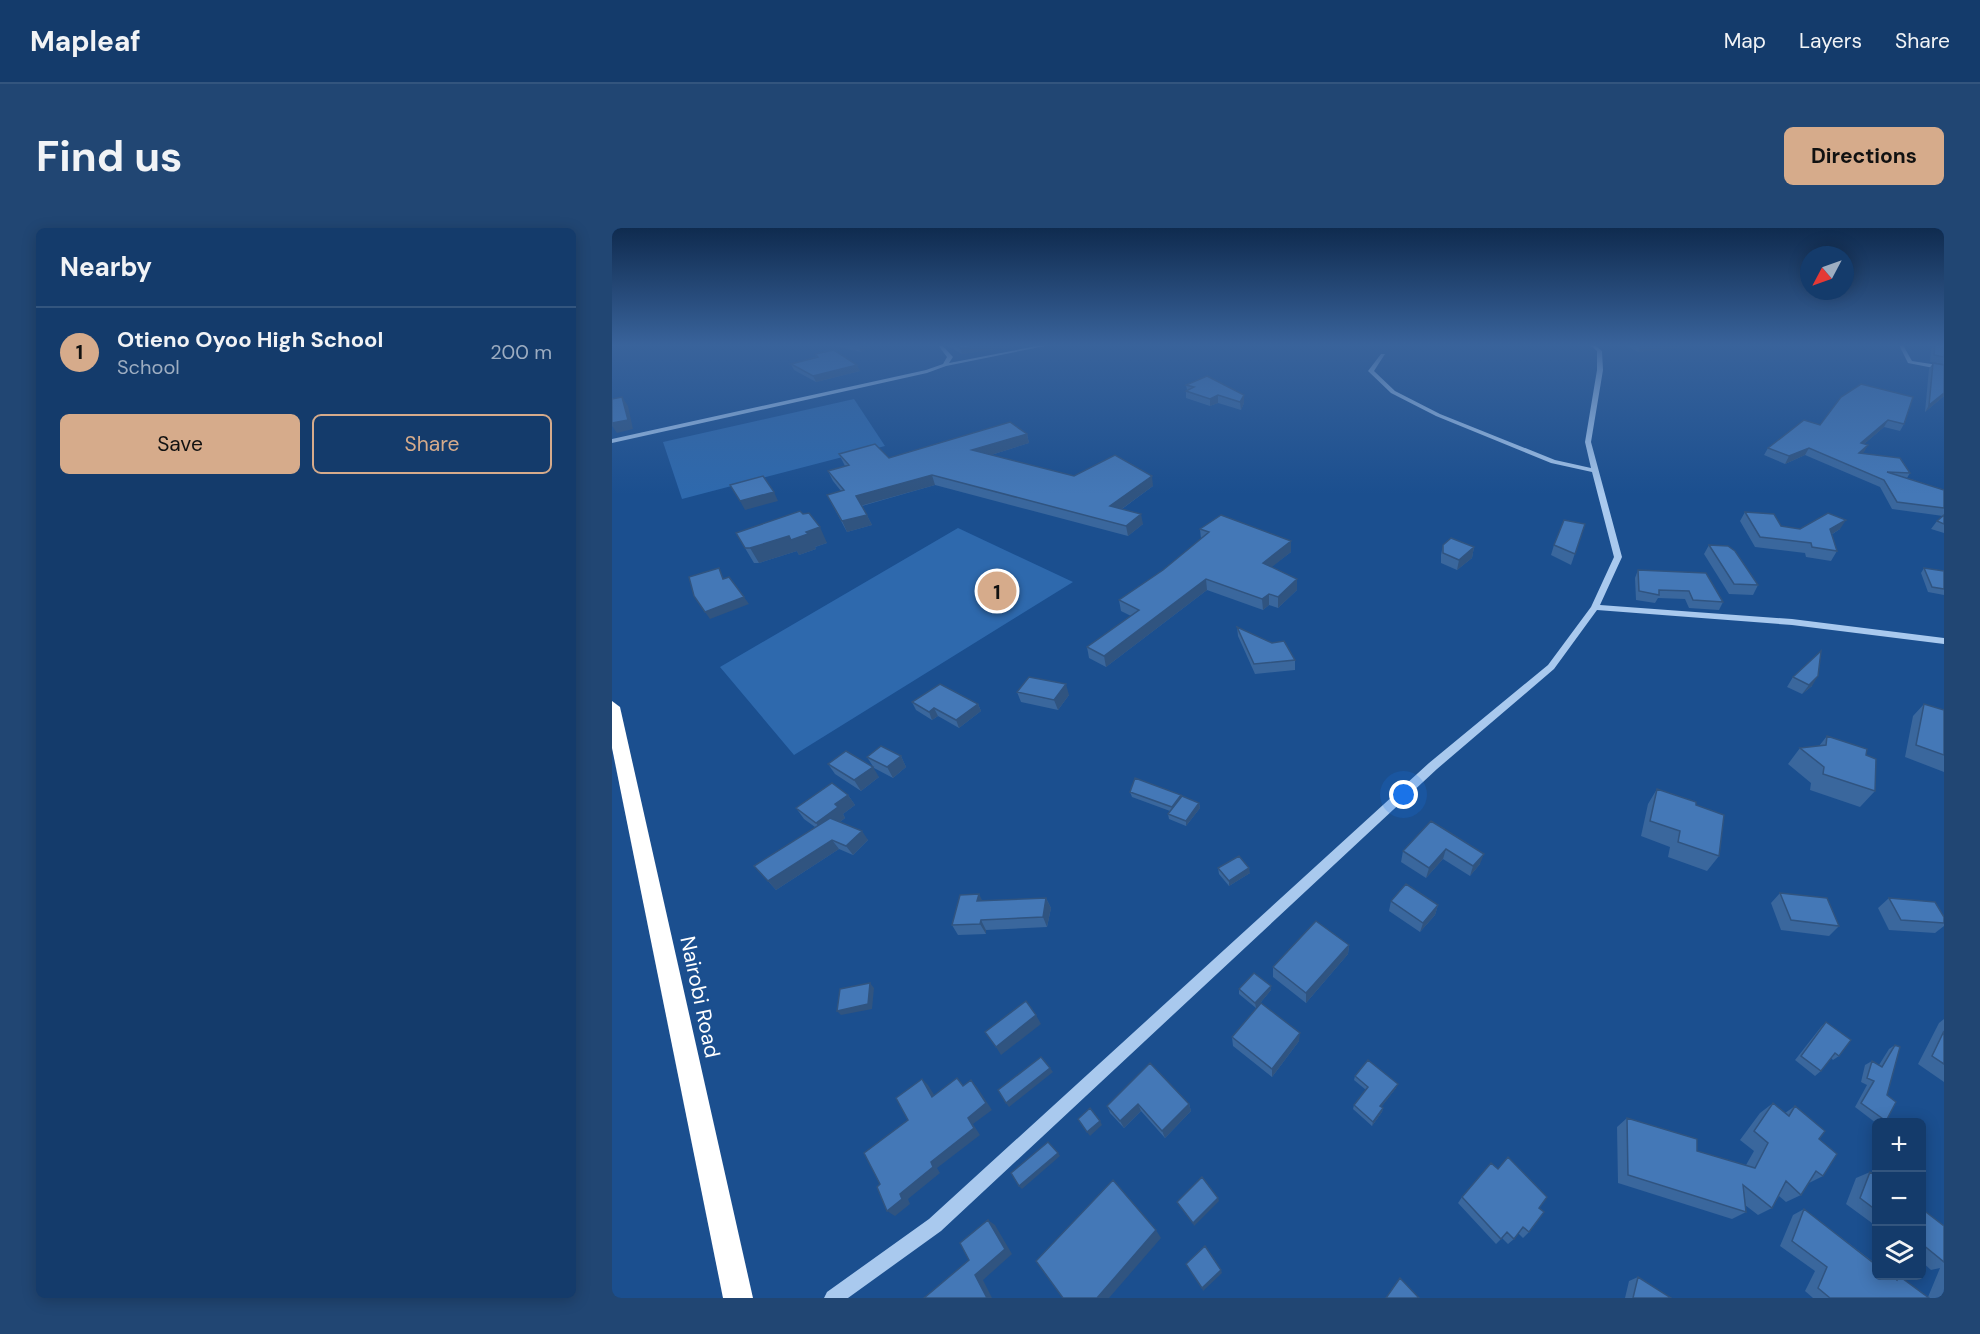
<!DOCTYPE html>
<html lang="en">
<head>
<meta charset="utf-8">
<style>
	body { margin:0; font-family:"DM Sans",sans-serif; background:#214673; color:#f1f3f6 }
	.controls { position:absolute; right:18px; bottom:18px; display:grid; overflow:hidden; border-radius:9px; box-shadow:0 3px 15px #0003 }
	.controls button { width:54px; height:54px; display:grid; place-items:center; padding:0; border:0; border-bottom:2px solid #33557e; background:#143b6b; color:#f1f3f6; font:30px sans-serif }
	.compass { position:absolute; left:1188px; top:18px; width:54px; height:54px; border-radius:50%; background:#143b6b; box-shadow:0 3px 15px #0003; rotate:229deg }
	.you { position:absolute; left:792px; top:567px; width:21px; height:21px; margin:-15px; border:4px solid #fff; border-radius:50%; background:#1a73e8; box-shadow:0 0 0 9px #1a73e833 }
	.badge { display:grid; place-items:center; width:39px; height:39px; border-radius:50%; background:#d6ab8b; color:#111; font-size:20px; font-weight:700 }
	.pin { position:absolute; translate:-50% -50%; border:3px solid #fff; box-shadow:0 2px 6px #0006 }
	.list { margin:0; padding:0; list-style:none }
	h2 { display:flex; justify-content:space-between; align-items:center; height:78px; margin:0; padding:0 24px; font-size:26px }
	h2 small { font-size:20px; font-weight:400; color:#9dadc1 }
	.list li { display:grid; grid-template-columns:39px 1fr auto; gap:18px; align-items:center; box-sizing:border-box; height:90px; padding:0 24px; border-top:2px solid #33557e }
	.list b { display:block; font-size:22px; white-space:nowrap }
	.list p { margin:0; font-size:20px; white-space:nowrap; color:#9dadc1 }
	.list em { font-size:20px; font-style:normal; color:#9dadc1 }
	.actions { display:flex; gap:12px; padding:18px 24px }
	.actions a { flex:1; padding:14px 0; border:2px solid #d6ab8b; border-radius:9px; text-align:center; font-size:21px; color:#d6ab8b }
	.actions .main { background:#d6ab8b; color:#111 }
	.icon { flex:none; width:33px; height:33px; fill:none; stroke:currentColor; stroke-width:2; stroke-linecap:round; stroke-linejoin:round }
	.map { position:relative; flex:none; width:1332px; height:1070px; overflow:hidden; border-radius:9px }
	header { display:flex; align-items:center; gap:36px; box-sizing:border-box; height:84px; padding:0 30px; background:#143b6b; border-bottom:2px solid #33557e }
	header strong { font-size:28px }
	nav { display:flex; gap:33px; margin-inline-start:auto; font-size:21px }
	.intro { display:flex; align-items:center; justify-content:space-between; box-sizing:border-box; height:144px; padding:0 36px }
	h1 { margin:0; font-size:42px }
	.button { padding:15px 27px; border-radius:9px; background:#d6ab8b; color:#111; font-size:21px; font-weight:700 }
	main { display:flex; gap:36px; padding:0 36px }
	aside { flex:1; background:#143b6b; border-radius:9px; box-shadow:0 3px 15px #0003 }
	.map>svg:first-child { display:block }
</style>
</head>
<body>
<header>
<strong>Mapleaf</strong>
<nav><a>Map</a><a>Layers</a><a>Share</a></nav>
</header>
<div class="intro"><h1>Find us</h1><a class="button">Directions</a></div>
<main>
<aside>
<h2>Nearby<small></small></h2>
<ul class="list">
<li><span class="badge">1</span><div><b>Otieno Oyoo High School</b><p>School</p></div><em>200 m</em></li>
</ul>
<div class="actions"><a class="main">Save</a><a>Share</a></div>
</aside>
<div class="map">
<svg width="1332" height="1070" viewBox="0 0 1332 1070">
	<rect width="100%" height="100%" fill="#1b4f8f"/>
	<path fill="#2e69ad" d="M242,171L273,218L70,271L51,214Z
		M346,300L461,354L182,527L108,439Z"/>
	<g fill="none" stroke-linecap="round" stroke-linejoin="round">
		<path fill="#a9c9ee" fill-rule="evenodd" d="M326,117H330L341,129L337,135L430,117H438L334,138L315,145L0,215V211L314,142L331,136L335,129Z
			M978,117H983L990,123L991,142L979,214L1010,329L988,377L1180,391L1332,410V416L1180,397L985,382L942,441L825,541L329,1003L236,1070H212L215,1064L317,991L817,535L936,437L979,379L1002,329L980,244L939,235L824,188L779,165L756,143L769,126H773L762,143L783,163L828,186L943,232L979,240L973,214L985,142V123Z
			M1287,117H1291L1300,133L1332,138V142L1296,135Z"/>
		<path fill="#fff" fill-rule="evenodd" d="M0,473L8,479L141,1070H111L0,520Z"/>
	</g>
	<path fill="#3a679d" d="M218,117H261L249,124Z
		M334,117H404V118L350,126Z
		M1013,117H1069L1065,120L1026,124Z
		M1322,117H1332V136L1318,134L1319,121Z
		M203,126L248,143L204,154L182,142L179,136L204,129Z
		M1321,135L1332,137V168L1313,184L1317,141Z
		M574,157L632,167V175L629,182L606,175L598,178L574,170V163L575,162Z
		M1229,169L1292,196L1288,203L1272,199L1252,216L1256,217L1250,226L1298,245L1295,250L1332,262V305L1319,301L1325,293L1331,288L1280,281L1268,259L1193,227L1173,236L1152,227L1156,220L1208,197Z
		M415,206L417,215L379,227L462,248L541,258L510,281L531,296L516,308L323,257L250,278L260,297L235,304L215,267L229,263L221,253L216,243L233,238L227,226L277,230Z
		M1133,284L1169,298L1188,301H1228L1219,307L1225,323L1219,333L1194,329L1193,325L1143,319L1128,293Z
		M191,286L215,315L203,319L204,321L187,327L185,323L147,335H142L124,305Z
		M973,296L959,337L939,327L942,317Z
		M588,301L679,313V324L659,339L685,351V362L666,380L657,377L651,382L595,362L494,439L477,430L475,419L519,388L509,383L507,372L551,342L589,311Z
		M831,317L862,319L860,330L845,342L829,335V327Z
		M1097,317L1146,357L1141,367L1117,366L1092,326Z
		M1312,340L1332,343V367L1316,364L1309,345Z
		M1026,342L1111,374L1107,382L1077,380L1073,371L1046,370L1043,375L1024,372L1023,350Z
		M625,399L660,415L683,432V442L643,446L626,408Z
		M1181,449L1200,458L1190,466L1175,459Z
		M405,464L457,467L446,482L409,474Z
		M300,474L366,476L369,483L347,500L326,488L320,492L304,482Z
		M1312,476L1332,482V544L1293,529L1301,488Z
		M1215,508L1254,527L1263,563L1248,579L1198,562L1199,555L1176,536L1188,520L1207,518Z
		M289,528L294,539L281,550L262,540L255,529Z
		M216,536L267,549L249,563L223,546Z
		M1045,561L1084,577L1107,628L1095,643L1056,629L1058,619L1029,608L1036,576Z
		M518,564L569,567V569L587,575L588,580L574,598L557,591L556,586L558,583L520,569Z
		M236,567L243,577L231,586L233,590L228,594L256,612L241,627L227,621L164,662L156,653L203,599L192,591L184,580Z
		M819,593L868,636L858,648L831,631L814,650L789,634L791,623Z
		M606,640L638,645L617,658L607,646Z
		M1168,665L1227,698L1217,708L1169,702L1159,675Z
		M434,670L439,680L435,699L374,702V706L346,707L340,697L371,673Z
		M1277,670L1332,689V698L1323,705L1277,702L1266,680Z
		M779,673L826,677L823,687L808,704L777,683Z
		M737,717L736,726L694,775L661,749V739Z
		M659,758V762L644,780L627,766V761Z
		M1332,791V854L1306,836L1327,795Z
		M1214,794L1227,828L1221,832L1219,830L1209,843L1203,848L1183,832L1209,799Z
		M620,809L687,813L660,849L621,818Z
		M1283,817L1275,867L1274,893L1271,894L1264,895L1243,879L1255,857L1249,854L1253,837L1260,833L1267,837L1277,821Z
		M538,835L577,876L579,883L553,910L529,883L512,900L498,885L495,878Z
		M743,848L784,860L769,879L771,880L770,884L760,898L741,881L742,877L754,862L742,852Z
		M1161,875L1173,885L1183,878L1207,911L1211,948L1197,955L1189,967L1174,974L1167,968L1160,980L1146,987L1133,977L1134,984L1120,991L1006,955L1005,899L1015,890L1085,923L1134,937L1142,923L1128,912L1148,885Z
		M886,941L927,980L917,1004L911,1010L906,1005L902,1011L896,1016L890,1010L884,1016L846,975L850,969Z
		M1258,944L1264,948V998L1234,976L1244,950Z
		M1192,981L1281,1049L1287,1048L1316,1069L1328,1040L1319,1042L1310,1034V981L1332,998V1070H1201L1193,1063L1203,1043L1168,1018L1181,987Z
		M1026,1049L1059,1070H1013L1017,1053Z"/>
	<path fill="#305480" d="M246,117H261L249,124Z
		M375,117H404V118L350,126L348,120Z
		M1048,117H1069L1065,120L1026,124L1028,119Z
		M245,137L248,143L204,154L201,148Z
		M1332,165V168L1313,184L1317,177Z
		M606,167V175L598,178V171Z
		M632,167V175L629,182L628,174Z
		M10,169L16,178L21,201L5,205L0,198V195Z
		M1276,192L1272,199L1245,222L1249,215Z
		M415,206L417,215L363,232L360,222Z
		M1256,217L1252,224L1243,233L1247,225Z
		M1197,220L1193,227L1173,236L1177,228Z
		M320,247L323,257L248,278L244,268Z
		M540,248L541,258L500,288L498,278Z
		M162,264L166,273L133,282L128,273Z
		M529,286L531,296L516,308L514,298Z
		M255,287L260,297L235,304L230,293Z
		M1234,292L1228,301L1212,311L1218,301Z
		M208,299L215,315L203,319L204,321L187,327L179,312L194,304Z
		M177,308L185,323L147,335L138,320Z
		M679,313V324L651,346V335Z
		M862,319L860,330L845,342L847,332Z
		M594,351L595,362L494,439L492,428Z
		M685,351V362L666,380V369Z
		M657,366V377L651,382L650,371Z
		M132,369L137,376L98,391L93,384Z
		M1206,448L1200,458L1190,466L1197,457Z
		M454,456L457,467L446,482L442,472Z
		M366,476L369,483L347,500L344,492Z
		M322,480L326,488L320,492L317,484Z
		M289,528L294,539L281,550L275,539Z
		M261,539L267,549L249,563L242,552Z
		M236,567L243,577L231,586L233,590L212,606L204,595L223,576Z
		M569,567V572L561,584L560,579Z
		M587,575L588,580L574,598V593Z
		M250,603L256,612L241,627L234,618Z
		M220,612L227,621L164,662L156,653Z
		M834,621L831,631L814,650L817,640Z
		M872,626L868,636L858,648L861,638Z
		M637,640L638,645L617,658V653Z
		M367,666L372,676L365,673Z
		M434,670L439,680L435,699L431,689Z
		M826,677L823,687L808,704L811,695Z
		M369,692L374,702V706L368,696Z
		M737,717L736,726L694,775V765Z
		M258,755L262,760L260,781L229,787L225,783Z
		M659,758V762L644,780L643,775Z
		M424,787L429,796L389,827L384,819Z
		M688,805L687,813L660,849V841Z
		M438,840L441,844L397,879L394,875Z
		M310,851L316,857L327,875L320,869Z
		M359,852L365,859L380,882L361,896L368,907L325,940L328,945L296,971L298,976L283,988L275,983L288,966L319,934L356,890Z
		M786,856L784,860L767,882L768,878Z
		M526,876L529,883L512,900L508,893Z
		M577,876L579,883L553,910L550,903Z
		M771,880L770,884L760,898L761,894Z
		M488,893L490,897L478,908L475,904Z
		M446,925L448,928L410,961L407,958Z
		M606,970L607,973L582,998L581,995Z
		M376,992L383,997L400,1026L371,1052L380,1070H375L363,1047Z
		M544,1002L549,1010L497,1070H485Z
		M609,1042L610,1045L591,1063L590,1060Z"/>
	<path fill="#4478b7" stroke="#305480" stroke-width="1.5" d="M342,117H375L348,120Z
		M1024,117H1048L1028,119Z
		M1323,117H1332V129L1322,127Z
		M222,122L245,137L201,148L179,136L206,129L203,126Z
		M1321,135L1332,137V165L1317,177Z
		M595,148L632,167L628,174L606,167L598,171L574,163L582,159L574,157Z
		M1249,156L1301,169L1292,196L1276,192L1249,215L1256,217L1247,225L1288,230L1298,245L1275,244L1332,262V280L1285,274L1272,252L1197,220L1177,228L1156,220L1192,192L1208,197L1229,169Z
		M10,169L16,192L0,195V171Z
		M398,194L415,206L360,222L462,248L503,227L540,248L498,278L529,286L514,298L320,247L244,268L255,287L230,293L215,267L232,262L216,243L237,237L227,226L263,216L277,230Z
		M151,248L162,264L128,273L118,257Z
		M188,283L191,286L197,285L208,299L194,304L196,306L179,312L177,308L138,320H133L124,305Z
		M1133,284L1162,286L1169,298L1188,301L1216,285L1234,292L1218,301L1225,323L1200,319L1199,315L1148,309Z
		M609,287L679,313L651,335L685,351L666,369L657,366L650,371L594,351L492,428L475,419L527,382L507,372L551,342L597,304L588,301Z
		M1332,287V296L1325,293Z
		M952,292L973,296L963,326L942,317Z
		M839,310L862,319L847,332L831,325V317Z
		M1097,317L1116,318L1123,323L1146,357L1122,356Z
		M107,340L111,351L117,349L132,369L93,384L82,368L77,349Z
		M1312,340L1332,343V361L1320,359Z
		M1026,342L1094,345L1111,374L1081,372L1077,363L1047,362V367L1027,363Z
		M625,399L660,415L672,413L683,432L642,436Z
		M1209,423L1206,448L1197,457L1181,449Z
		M417,449L454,456L442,472L405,464Z
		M328,456L366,476L344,492L322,480L317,484L300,474Z
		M1312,476L1332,482V527L1304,517Z
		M1215,508L1255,521L1254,527L1264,531L1263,563L1211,546L1212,539L1188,520L1214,517Z
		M269,518L289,528L275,539L255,529Z
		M234,523L261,539L242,552L216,536Z
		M523,550L569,567L560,579L518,564Z
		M220,555L236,567L223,576L226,579L204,595L184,580Z
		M1045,561L1084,574V577L1112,587L1107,628L1066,614L1068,603L1038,593Z
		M570,568L587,575L574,593L556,586Z
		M218,590L250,603L234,618L220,612L156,653L142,638Z
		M819,593L872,626L861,638L834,621L817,640L791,623Z
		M627,628L637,640L617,653L606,640Z
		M794,656L826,677L811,695L779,673Z
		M1168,665L1215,670L1227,698L1179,692Z
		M367,666L365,673L434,670L431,689L369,692L368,696L340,697L348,667Z
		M1277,670L1323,674L1332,689V695L1289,692Z
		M704,693L737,717L694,765L661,739Z
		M642,745L659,758L643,775L627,761Z
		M258,755L256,776L225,783L228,761Z
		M414,773L424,787L384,819L373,804Z
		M649,775L688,805L660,841L620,809Z
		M1214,794L1239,812L1227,828L1223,825L1209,843L1189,828Z
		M1332,803V836L1320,828Z
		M1283,817L1288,819L1275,867L1284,874L1274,893L1249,875L1262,853L1255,850L1260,833L1270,839Z
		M429,829L438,840L394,875L386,862Z
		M756,832L786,856L768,878L771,880L761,894L742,877L756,859L743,848Z
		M538,835L577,876L550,903L526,876L508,893L495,878Z
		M345,850L351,858L359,852L374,875L356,890L362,900L319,934L321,939L288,966L290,971L275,983L265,959L268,956L252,925L296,892L284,870L310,851L320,869Z
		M1161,875L1177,888L1183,878L1213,903L1207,911L1225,926L1211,948L1204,943L1189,967L1174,953L1160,980L1131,957L1134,984L1016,947L1015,890L1085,911V923L1143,940L1156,915L1142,903Z
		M478,880L488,893L475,904L466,891Z
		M436,914L446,925L407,958L399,945Z
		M896,929L935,969L927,980L932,984L917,1004L911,999L902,1011L895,1004L889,1011L850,969L879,935L886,941Z
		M1258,944L1264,948V982L1248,970Z
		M590,949L606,970L581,995L565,974Z
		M501,952L544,1002L485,1070H451L424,1033Z
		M1192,981L1264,1037V1047H1279L1285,1052L1287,1048L1317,1070H1218L1206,1060L1215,1039L1180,1013Z
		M1310,981L1332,998V1034L1310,1016Z
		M376,992L393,1021L363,1047L375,1070H312L357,1032L348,1015Z
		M593,1018L609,1042L590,1060L574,1036Z
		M1026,1049L1059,1070H1021Z
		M788,1050L807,1070H774Z"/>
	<linearGradient id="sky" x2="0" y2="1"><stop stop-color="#0f2b4f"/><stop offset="0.44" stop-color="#39639b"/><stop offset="1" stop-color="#39639b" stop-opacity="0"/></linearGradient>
	<rect width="1332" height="266" fill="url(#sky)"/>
	<g text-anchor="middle" stroke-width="4.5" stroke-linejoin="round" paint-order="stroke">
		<g font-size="21" fill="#fff" stroke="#1b4f8f">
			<text transform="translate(88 769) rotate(78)" y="7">Nairobi Road</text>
		</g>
	</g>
</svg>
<div class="controls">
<button>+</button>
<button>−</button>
<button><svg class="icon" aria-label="layers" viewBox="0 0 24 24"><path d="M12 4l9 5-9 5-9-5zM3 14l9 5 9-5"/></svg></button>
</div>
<svg class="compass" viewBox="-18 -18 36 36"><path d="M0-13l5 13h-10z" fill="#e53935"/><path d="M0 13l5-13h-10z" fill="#9dadc1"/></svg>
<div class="you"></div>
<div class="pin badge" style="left:385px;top:363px">1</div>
</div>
</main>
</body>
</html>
